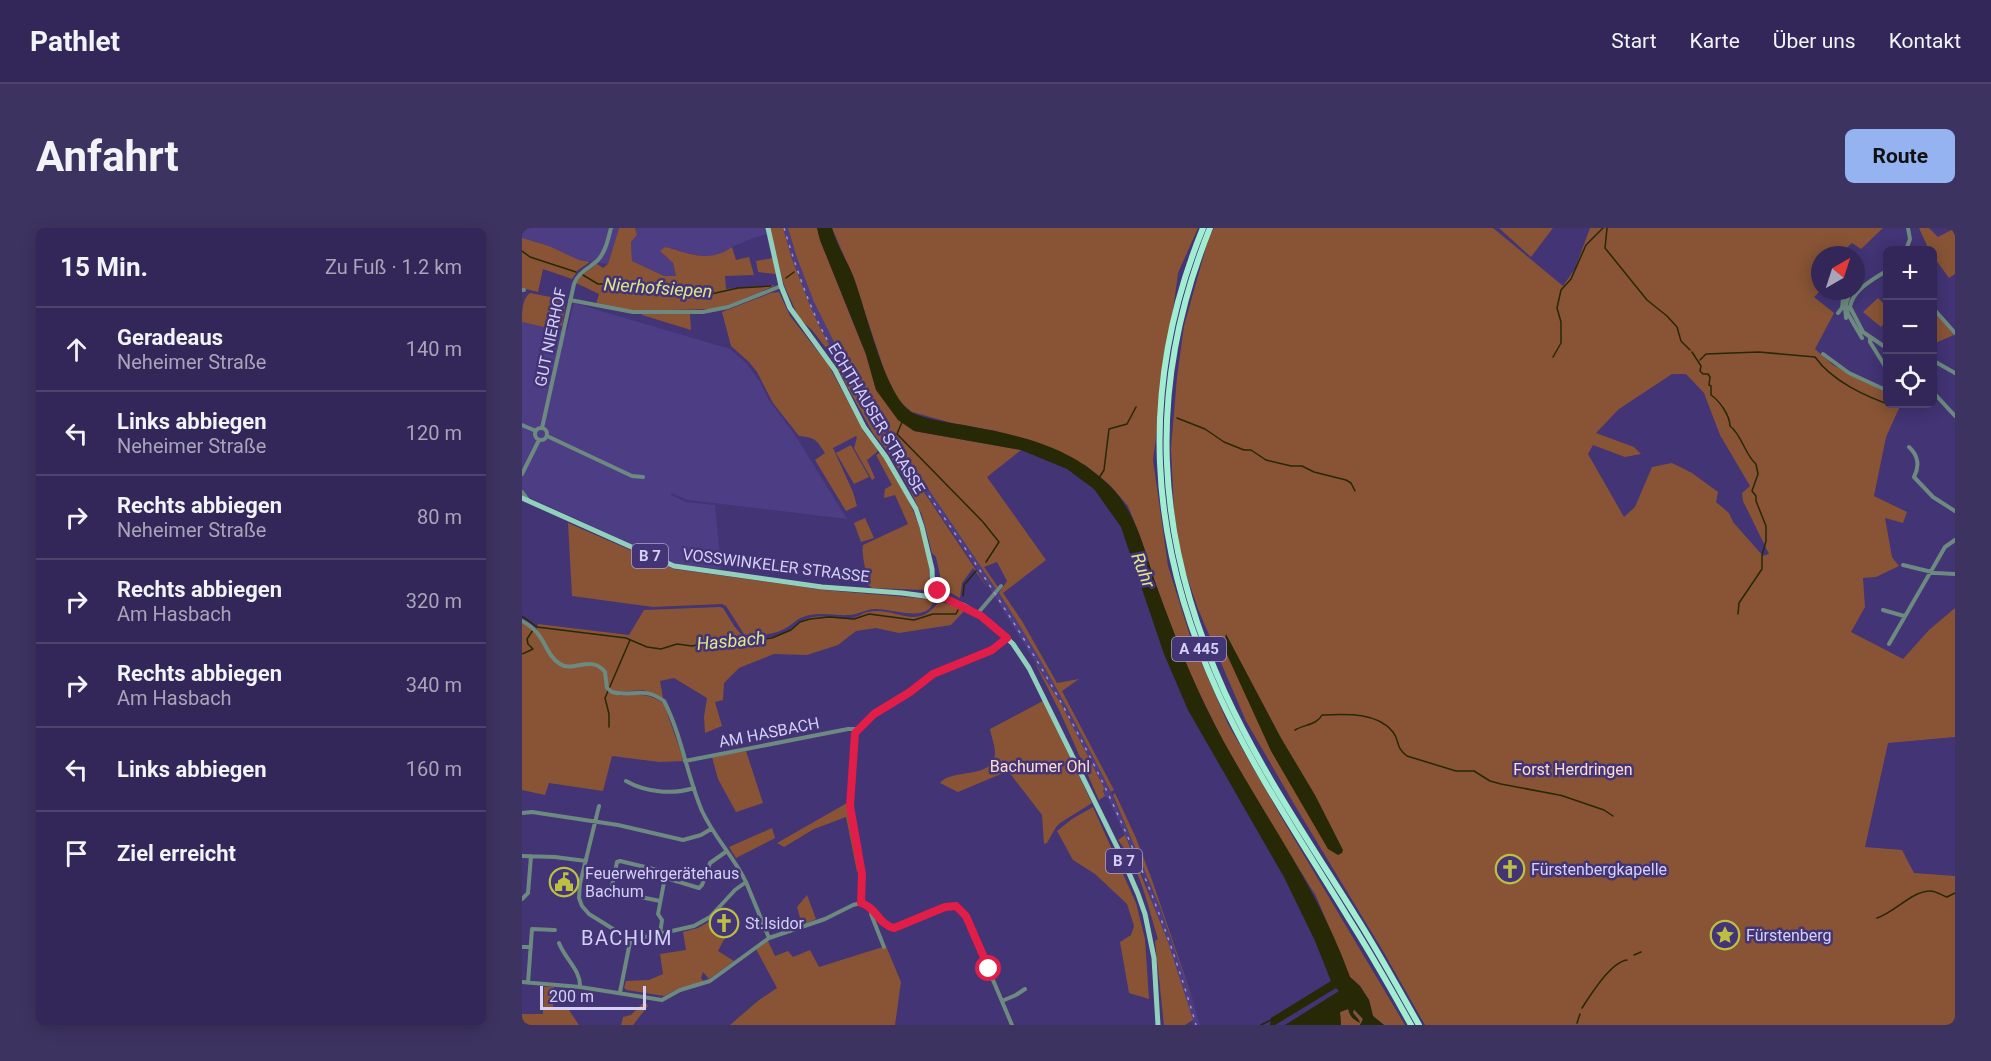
<!DOCTYPE html>
<html lang="de">
<head>
<meta charset="utf-8">
<style>
	body { margin:0; font-family:Roboto,sans-serif; background:#3d3361; color:#f1f3f6 }
	.controls { position:absolute; right:18px; top:18px; display:grid; overflow:hidden; border-radius:9px; box-shadow:0 3px 15px #0003 }
	.controls button { width:54px; height:54px; display:grid; place-items:center; padding:0; border:0; border-bottom:2px solid #4d446e; background:#322758; color:#f1f3f6; font:30px sans-serif }
	.compass { position:absolute; left:1289px; top:18px; width:54px; height:54px; border-radius:50%; background:#322758; box-shadow:0 3px 15px #0003; rotate:39deg }
	.scale { position:absolute; left:18px; bottom:15px; width:106px; box-sizing:border-box; padding-left:6px; border:3px solid #d4d0f6; border-top:0; font-size:16px; line-height:21px; white-space:nowrap; color:#d4d0f6; -webkit-text-stroke:4px #423475; paint-order:stroke }
	.stop { position:absolute; width:18px; height:18px; margin:-14px; border:4px solid #e11d48; border-radius:50%; background:#fff }
	.stop.end { background:#e11d48; border-color:#fff; box-shadow:0 2px 6px #0008 }
	.list { margin:0; padding:0; list-style:none }
	h2 { display:flex; justify-content:space-between; align-items:center; height:78px; margin:0; padding:0 24px; font-size:26px }
	h2 small { font-size:20px; font-weight:400; color:#a8a5ba }
	.list li { display:grid; grid-template-columns:39px 1fr auto; gap:18px; align-items:center; box-sizing:border-box; height:84px; padding:0 24px; border-top:2px solid #4d446e }
	.list b { display:block; font-size:22px; white-space:nowrap }
	.list p { margin:0; font-size:20px; white-space:nowrap; color:#a8a5ba }
	.list em { font-size:20px; font-style:normal; color:#a8a5ba }
	.icon { flex:none; width:33px; height:33px; fill:none; stroke:currentColor; stroke-width:2; stroke-linecap:round; stroke-linejoin:round }
	.map { position:relative; flex:none; width:1433px; height:797px; overflow:hidden; border-radius:9px }
	header { display:flex; align-items:center; gap:36px; box-sizing:border-box; height:84px; padding:0 30px; background:#322758; border-bottom:2px solid #4d446e }
	header strong { font-size:28px }
	nav { display:flex; gap:33px; margin-inline-start:auto; font-size:21px }
	.intro { display:flex; align-items:center; justify-content:space-between; box-sizing:border-box; height:144px; padding:0 36px }
	h1 { margin:0; font-size:42px }
	.button { padding:15px 27px; border-radius:9px; background:#95b2f1; color:#111; font-size:21px; font-weight:700 }
	main { display:flex; gap:36px; padding:0 36px }
	aside { flex:1; background:#322758; border-radius:9px; box-shadow:0 3px 15px #0003 }
	.map>svg:first-child { display:block }
</style>
</head>
<body>
<header>
<strong>Pathlet</strong>
<nav><a>Start</a><a>Karte</a><a>Über uns</a><a>Kontakt</a></nav>
</header>
<div class="intro"><h1>Anfahrt</h1><a class="button">Route</a></div>
<main>
<aside>
<h2>15 Min.<small>Zu Fuß · 1.2 km</small></h2>
<ul class="list">
<li><svg class="icon" aria-label="ahead" viewBox="0 0 24 24"><path d="M12 20V5M6 11l6-6 6 6"/></svg><div><b>Geradeaus</b><p>Neheimer Straße</p></div><em>140 m</em></li>
<li><svg class="icon" aria-label="left" viewBox="0 0 24 24"><path d="M17 20v-9H6M10 6l-5 5 5 5"/></svg><div><b>Links abbiegen</b><p>Neheimer Straße</p></div><em>120 m</em></li>
<li><svg class="icon" aria-label="right" viewBox="0 0 24 24"><path d="M7 20v-9h11M14 6l5 5-5 5"/></svg><div><b>Rechts abbiegen</b><p>Neheimer Straße</p></div><em>80 m</em></li>
<li><svg class="icon" aria-label="right" viewBox="0 0 24 24"><path d="M7 20v-9h11M14 6l5 5-5 5"/></svg><div><b>Rechts abbiegen</b><p>Am Hasbach</p></div><em>320 m</em></li>
<li><svg class="icon" aria-label="right" viewBox="0 0 24 24"><path d="M7 20v-9h11M14 6l5 5-5 5"/></svg><div><b>Rechts abbiegen</b><p>Am Hasbach</p></div><em>340 m</em></li>
<li><svg class="icon" aria-label="left" viewBox="0 0 24 24"><path d="M17 20v-9H6M10 6l-5 5 5 5"/></svg><div><b>Links abbiegen</b></div><em>160 m</em></li>
<li><svg class="icon" aria-label="arrive" viewBox="0 0 24 24"><path d="M6 21V4h12l-3 4 3 4H6"/></svg><div><b>Ziel erreicht</b></div></li>
</ul>
</aside>
<div class="map">
<svg width="1433" height="797" viewBox="0 0 1433 797">
	<rect width="100%" height="100%" fill="#423475"/>
	<path fill="#4c3d85" d="M0,0H97L86,36L57,32L27,18L0,10Z
		M113,0H244L246,6L231,10L210,19L201,25L185,30L143,19L138,23L151,35L154,48H142L110,33L109,14L115,7Z
		M261,0H266L275,30L292,74L326,142L503,404L566,516L589,564L628,653L659,736L678,797H672L623,653L586,570L583,568L539,476L468,361L322,144L297,98L287,75L270,31Z
		M52,75L208,121L225,136L238,154L247,172L273,207L325,291L166,272L149,265V267L164,274L193,277L199,341L153,336L0,266V94L45,103Z"/>
	<path fill="#885435" fill-rule="evenodd" d="M97,0H113L115,7L109,14L110,33L142,48H154L151,35L138,23L143,19C168,25 186,36 210,19L214,32L227,29L232,47L203,48L204,61L251,57L252,58L199,80L190,81L108,83L74,76L77,66L54,55C59,45 67,43 75,36L81,40L86,36Z
		M247,0H261L270,31L287,75L297,98L322,144L468,363L451,340L440,355L438,370L421,361L414,329L410,325L400,287L385,256L366,224L351,205L304,120L290,102L277,90L262,57Z
		M266,0H295L298,12L344,127L354,162L392,203L499,222L465,249L524,332L481,365L500,393L535,455L557,451L540,463L592,562L589,564C555,496 519,429 477,365L485,353L475,334L462,339L476,359L474,361L326,142L292,74L275,30Z
		M310,0H676L656,45L631,232L646,338L669,411L706,496L758,587L883,797H862L851,788L847,772L838,758L828,749L794,668L742,585L700,511L665,440L631,349L618,308L606,278L588,257L563,237L474,203L430,195L390,184L377,173L364,148L332,51Z
		M692,0H971L1041,58L1053,41L1068,0H1361L1339,21L1330,15L1317,27H1298V63L1292,69L1312,85L1293,121L1311,137L1365,165L1366,176H1379L1364,209L1352,268L1385,284L1381,295L1363,290L1370,329L1377,338L1354,349L1341,350L1343,379L1329,404L1381,431L1407,402L1433,380V509L1366,515L1343,619L1380,622L1392,645L1433,648V797H903L861,723L775,581L724,493L676,381L660,334L652,283L649,220L655,149L662,98L686,12ZM1150,146H1164L1182,165L1198,207L1228,258L1220,265L1221,273L1247,326L1241,328L1211,294L1207,285L1194,274L1196,264L1170,245L1150,235L1130,239L1113,279L1102,289L1066,226L1071,217L1103,229L1119,226L1112,219L1074,205L1097,181Z
		M977,0H1031L1009,29Z
		M1397,0H1407L1416,9L1433,0V46L1427,50L1411,28L1410,22H1407Z
		M0,10L27,18L57,32L68,34L56,42L50,51L21,41L16,64L0,60Z
		M251,30L254,46L236,44L234,33Z
		M257,64L268,88L306,136L342,204L356,221L355,224L345,232L353,250L350,252L332,220L335,209L334,208L311,220L331,264L335,278L324,283L293,232L303,225C294,211 294,210 277,208L251,175L235,144L227,134L209,118L200,84L249,65Z
		M8,65L44,72L40,98H32L31,101L0,94C0,83 0,71 8,65Z
		M1356,70L1362,76L1365,73V92L1359,99L1341,84Z
		M1411,82L1432,107L1411,116H1410Z
		M168,86L169,102L120,87V86Z
		M329,217L347,249L332,256L314,225Z
		M358,225C380,249 415,327 406,359L402,362L350,360L345,356C345,345 339,326 341,317L386,296L373,267L362,270L363,261L370,257L354,227Z
		M343,290L352,310L339,314L332,295Z
		M46,295L152,341L302,362L407,371L412,373C405,396 369,380 353,381C344,381 336,387 327,387C312,388 296,383 281,389C274,391 269,398 262,401C251,407 238,407 226,409L222,406L204,378L200,376L131,379L50,368Z
		M417,373L443,382L429,397L377,405L354,400L334,403L316,417L285,427L252,426L217,440L202,455L201,472L193,474L200,498L183,505L182,489L185,470L152,450L138,453L141,470L121,462L97,464V468C114,466 129,465 142,476L162,533L137,534L90,528L81,563L27,555L23,567L0,562V395L14,403L16,396L107,407L122,382L198,379L201,380C208,390 216,409 228,410C240,412 258,409 268,402C275,397 279,392 287,390C301,386 315,391 329,390C335,390 340,385 346,384C374,378 395,405 417,373Z
		M512,433L539,476L582,560L581,563L583,568L577,572L539,486Z
		M521,473L570,575L538,595L534,599L525,615L522,616L520,587L486,543L436,564L418,555C429,540 472,552 473,525C473,517 469,508 468,501Z
		M224,523L241,575L214,584L196,551L190,529Z
		M593,565L614,610L630,652L677,790L638,679L591,567Z
		M325,575L338,643L335,644L324,589L292,601L262,619L255,615Z
		M571,579L614,675L623,711L627,771L607,765L598,714L609,707L612,698L605,676L573,646L551,632L535,603L550,591Z
		M250,600L253,610L214,630L207,619Z
		M603,607L646,714L671,792L663,797H642L633,713L636,711C626,678 618,639 596,612Z
		M285,667L294,691L280,697L275,679Z
		M190,692L207,702L196,723L212,733L187,751L181,744L179,750L182,754L158,760L142,768L105,762L102,760L104,753L127,752L141,746L138,726L164,722L161,704L176,700Z
		M246,713L253,728L266,723L271,729L288,722L297,739L364,718L379,754L373,797H208L237,772L255,760L234,721Z
		M22,759H32L31,780L47,782L57,797H0V786H21Z
		M123,773L126,778L111,797H99L101,789L109,787Z
		M826,781L837,792L831,785V781L841,791L838,797H819L818,784Z"/>
	<path fill="#272806" d="M295,0H310C315,19 327,35 333,53C344,83 364,171 391,185C406,192 431,195 447,198C501,208 548,218 588,258C616,286 623,326 636,362C655,414 675,465 702,514C745,592 798,664 828,749L838,758L847,772L851,788L862,797H838L841,791L832,781L831,785L837,792L838,795C830,791 828,788 826,781L818,784L819,797H763L817,763L814,760L753,797H748L749,790L809,753L793,713L762,649L666,482L642,426L599,299L572,261L545,241L499,222L392,203L376,192L354,162L344,126L298,12Z
		M704,406L759,510L793,567L821,622L820,625L816,627L806,621L749,523L701,418Z"/>
	<g fill="none" stroke-linecap="round" stroke-linejoin="round">
		<path stroke="#272806" stroke-width="1.5" d="M1085,0L1083,20L1125,72L1145,88L1155,99L1159,113L1168,122
			M0,23L8,29L54,44
			M61,47L76,56L118,55L132,60L175,63L189,66L216,60L249,58
			M264,50L272,44
			M1170,124L1179,138L1178,143L1181,146H1186L1188,149L1187,157L1189,158V167C1198,173 1208,188 1208,198C1220,207 1223,227 1234,236L1236,246L1230,263L1234,268V273L1244,298V313L1240,327V341L1217,375L1216,386
			M1031,129L1039,115V94L1035,80L1039,62L1049,51L1064,17L1081,0
			M1178,132L1184,126L1237,124L1293,129C1310,153 1344,169 1372,178
			M655,190L683,201L702,214L722,222H729L744,232L769,238H780L792,244L824,252L829,255L833,263
			M380,194L375,206L461,294L477,314L464,334
			M577,250L582,242L587,201L605,196L614,179
			M441,368L442,357L454,343
			M0,388L15,399L104,410L125,419L139,421L155,416L170,418L214,409L233,412L250,410L269,402L278,394L288,391L307,389L332,391L347,386L392,392L411,386H434L436,382
			M0,426L11,421L6,416L5,411L11,402
			M87,499V486L83,470L108,412
			M773,502C783,496 795,497 800,487C824,486 855,484 871,504C878,513 873,519 885,528L934,543H952L968,553L979,556L1037,567
			M1038,567L1082,582L1091,588
			M1355,690C1373,684 1389,664 1407,663C1413,662 1419,667 1425,669L1433,665
			M1112,727L1119,724
			M1060,780C1069,766 1089,734 1105,732
			M1055,795L1058,786
			M739,797L749,792"/>
		<path stroke="#6c8a7f" stroke-width="4" d="M1384,22L1388,11L1386,0
			M1366,42C1352,51 1331,61 1328,79L1341,104L1366,121
			M0,62H2
			M48,72L111,84H181L206,79L259,58
			M1324,76L1326,86L1340,110
			M1410,79L1433,105
			M1316,85L1320,80L1321,71L1326,67
			M1324,90L1323,79L1327,67
			M1348,110V114L1366,143
			M1301,126L1327,145L1366,163
			M1410,132L1433,145
			M1410,163L1433,188
			M0,197L14,203
			M13 206a6 6 0 1 1 12 0a6 6 0 1 1-12 0Z
			M20,200L52,56C57,43 67,41 76,32C84,23 86,11 89,0
			M25,208L110,248L121,249
			M1387,219C1396,227 1398,238 1392,249L1411,269L1433,283
			M0,246L17,212
			M0,264L6,272
			M1381,337L1414,345L1433,346
			M1361,382L1382,388
			M456,385L479,358
			M0,393C25,406 21,425 38,436C51,445 69,426 83,444L85,460L90,464C109,470 120,457 142,473C160,508 165,548 180,583C192,609 212,629 224,654
			M1367,416L1423,319L1433,312
			M163,533L326,501H336
			M104,553C123,564 150,567 172,560
			M77,578L58,656L57,670L60,678L67,686L96,704L109,709H123L172,698L188,689L213,662L224,654L247,710
			M0,585L10,584L96,597L161,612L179,607L189,601
			M0,628L33,629L64,633
			M144,650L177,660L180,657L188,635L205,623
			M0,671L6,665L9,628
			M138,673L89,663L95,634L98,633L144,644L136,686L140,692L138,706
			M339,675L340,646L328,578L334,505L352,486L388,464L411,446L470,422L485,410
			M350,681L349,686L362,719
			M37,715C43,731 59,742 58,759
			M0,719H9
			M0,754L58,759L140,772L158,762L188,753L247,710L303,691L331,677L339,675L345,677L363,697L372,700L423,679C433,676 438,679 444,688L490,797
			M6,755L10,701L33,702
			M98,764L109,709
			M480,773L494,767L503,761"/>
		<path stroke="#91d1bb" stroke-width="5" d="M246,0L259,58L268,80L313,142L342,199L364,229L394,281L400,299L410,341L411,368
			M0,270L152,338L300,359L380,365L425,371L443,378L468,394L491,416L507,440L600,629L616,666L623,686L632,730L636,797"/>
		<path stroke="#a0edd2" stroke-width="6" d="M681,0C616,159 626,313 697,467C733,545 782,617 827,691C849,726 869,761 889,797
			M688,0C624,159 632,309 703,465C739,543 788,615 833,687C856,723 876,760 897,797"/>
		<path stroke="#9f97c7" stroke-width="1.5" stroke-dasharray="3 6" stroke-linecap="butt" d="M262,0C272,33 283,67 298,98C319,140 346,178 372,217C408,270 445,321 479,375C564,505 631,648 674,797"/>
	</g>
	<g fill="none" stroke-linecap="round" stroke-linejoin="round">
		<path stroke="#e11d48" stroke-width="8" d="M416,363L425,371L459,388L485,410L470,422L411,446L388,464L352,486L333,505L328,578L340,646L339,675C354,679 357,697 372,700L423,679L434,678L444,688L467,741"/>
	</g>
	<defs>
		<g id="church-ring" transform="scale(1.5)"><circle r="9.5" fill="#423475" stroke="#bdbf43" stroke-width="1.5"/><path d="M-1.2-6h2.4v3.5h3.3v2.4h-3.3V6h-2.4V-.1h-3.3v-2.4h3.3Z" fill="#bdbf43"/></g>
		<g id="civic-ring" transform="scale(1.5)"><circle r="9.5" fill="#423475" stroke="#bdbf43" stroke-width="1.5"/><path d="M-.6-6.5H3V-4.5H.6V-3L4-1V1h2V6H-6V1h2V-1L-.6-3ZM-1.2 2.5V6h2.4V2.5Z" fill="#bdbf43"/></g>
		<g id="sight-ring" transform="scale(1.5)"><circle r="9.5" fill="#423475" stroke="#bdbf43" stroke-width="1.5"/><path d="M0-6L1.8-2.2L6-1.7L2.9 1.2L3.7 5.4L0 3.3L-3.7 5.4L-2.9 1.2L-6-1.7L-1.8-2.2Z" fill="#bdbf43"/></g>
	</defs>
	<g fill-rule="evenodd">
		<use href="#church-ring" x="988" y="641"/>
		<use href="#civic-ring" x="42" y="654"/>
		<use href="#church-ring" x="202" y="695"/>
		<use href="#sight-ring" x="1203" y="707"/>
	</g>
	<g text-anchor="middle" stroke-width="5" stroke-linejoin="round" paint-order="stroke">
		<g fill="#423475" stroke="#a8a1cf" stroke-width="1.5">
			<rect x="110" y="316" width="36" height="24" rx="4.5"/>
			<rect x="650" y="409" width="54" height="24" rx="4.5"/>
			<rect x="584" y="621" width="36" height="24" rx="4.5"/>
		</g>
		<g font-size="15" font-weight="bold" fill="#d4d0f6">
			<text x="128" y="333">B 7</text>
			<text x="677" y="426">A 445</text>
			<text x="602" y="638">B 7</text>
		</g>
		<g font-size="16" fill="#d4d0f6" stroke="#423475">
			<text transform="translate(28 109) rotate(-78)" y="6">GUT NIERHOF</text>
			<text transform="translate(355 190) rotate(59)" y="6">ECHTHAUSER STRASSE</text>
			<text transform="translate(254 337) rotate(7)" y="6">VOSSWINKELER STRASSE</text>
			<text transform="translate(247 504) rotate(-11)" y="6">AM HASBACH</text>
		</g>
		<g font-size="16" fill="#fedcc9" stroke="#423475">
			<text x="518" y="544">Bachumer Ohl</text>
			<text x="1051" y="547">Forst Herdringen</text>
		</g>
		<g font-size="16" fill="#d4d0f6" stroke="#423475" text-anchor="start">
			<text x="1009" y="647">Fürstenbergkapelle</text>
			<text x="63" y="651">Feuerwehrgerätehaus<tspan x="63" dy="18">Bachum</tspan></text>
			<text x="223" y="701">St.Isidor</text>
			<text x="1224" y="713">Fürstenberg</text>
		</g>
		<g font-size="18" font-style="italic" fill="#e1e488" stroke="#423475">
			<text transform="translate(136 60) rotate(4)" y="6">Nierhofsiepen</text>
			<text transform="translate(621 342) rotate(69)" y="6">Ruhr</text>
			<text transform="translate(209 413) rotate(-5)" y="6">Hasbach</text>
		</g>
		<g font-size="20" letter-spacing="1.5" fill="#d4d0f6" stroke="#423475">
			<text x="105" y="717">BACHUM</text>
		</g>
	</g>
</svg>
<div class="controls">
<button>+</button>
<button>−</button>
<button><svg class="icon" aria-label="locate" viewBox="0 0 24 24"><circle cx="12" cy="12" r="6"/><path d="M12 2v4M12 18v4M2 12h4M18 12h4"/></svg></button>
</div>
<svg class="compass" viewBox="-18 -18 36 36"><path d="M0-13l5 13h-10z" fill="#e53935"/><path d="M0 13l5-13h-10z" fill="#a8a5ba"/></svg>
<div class="scale">200 m</div>
<div class="stop" style="left:467px;top:741px"></div>
<div class="stop end" style="left:416px;top:363px"></div>
</div>
</main>
</body>
</html>
